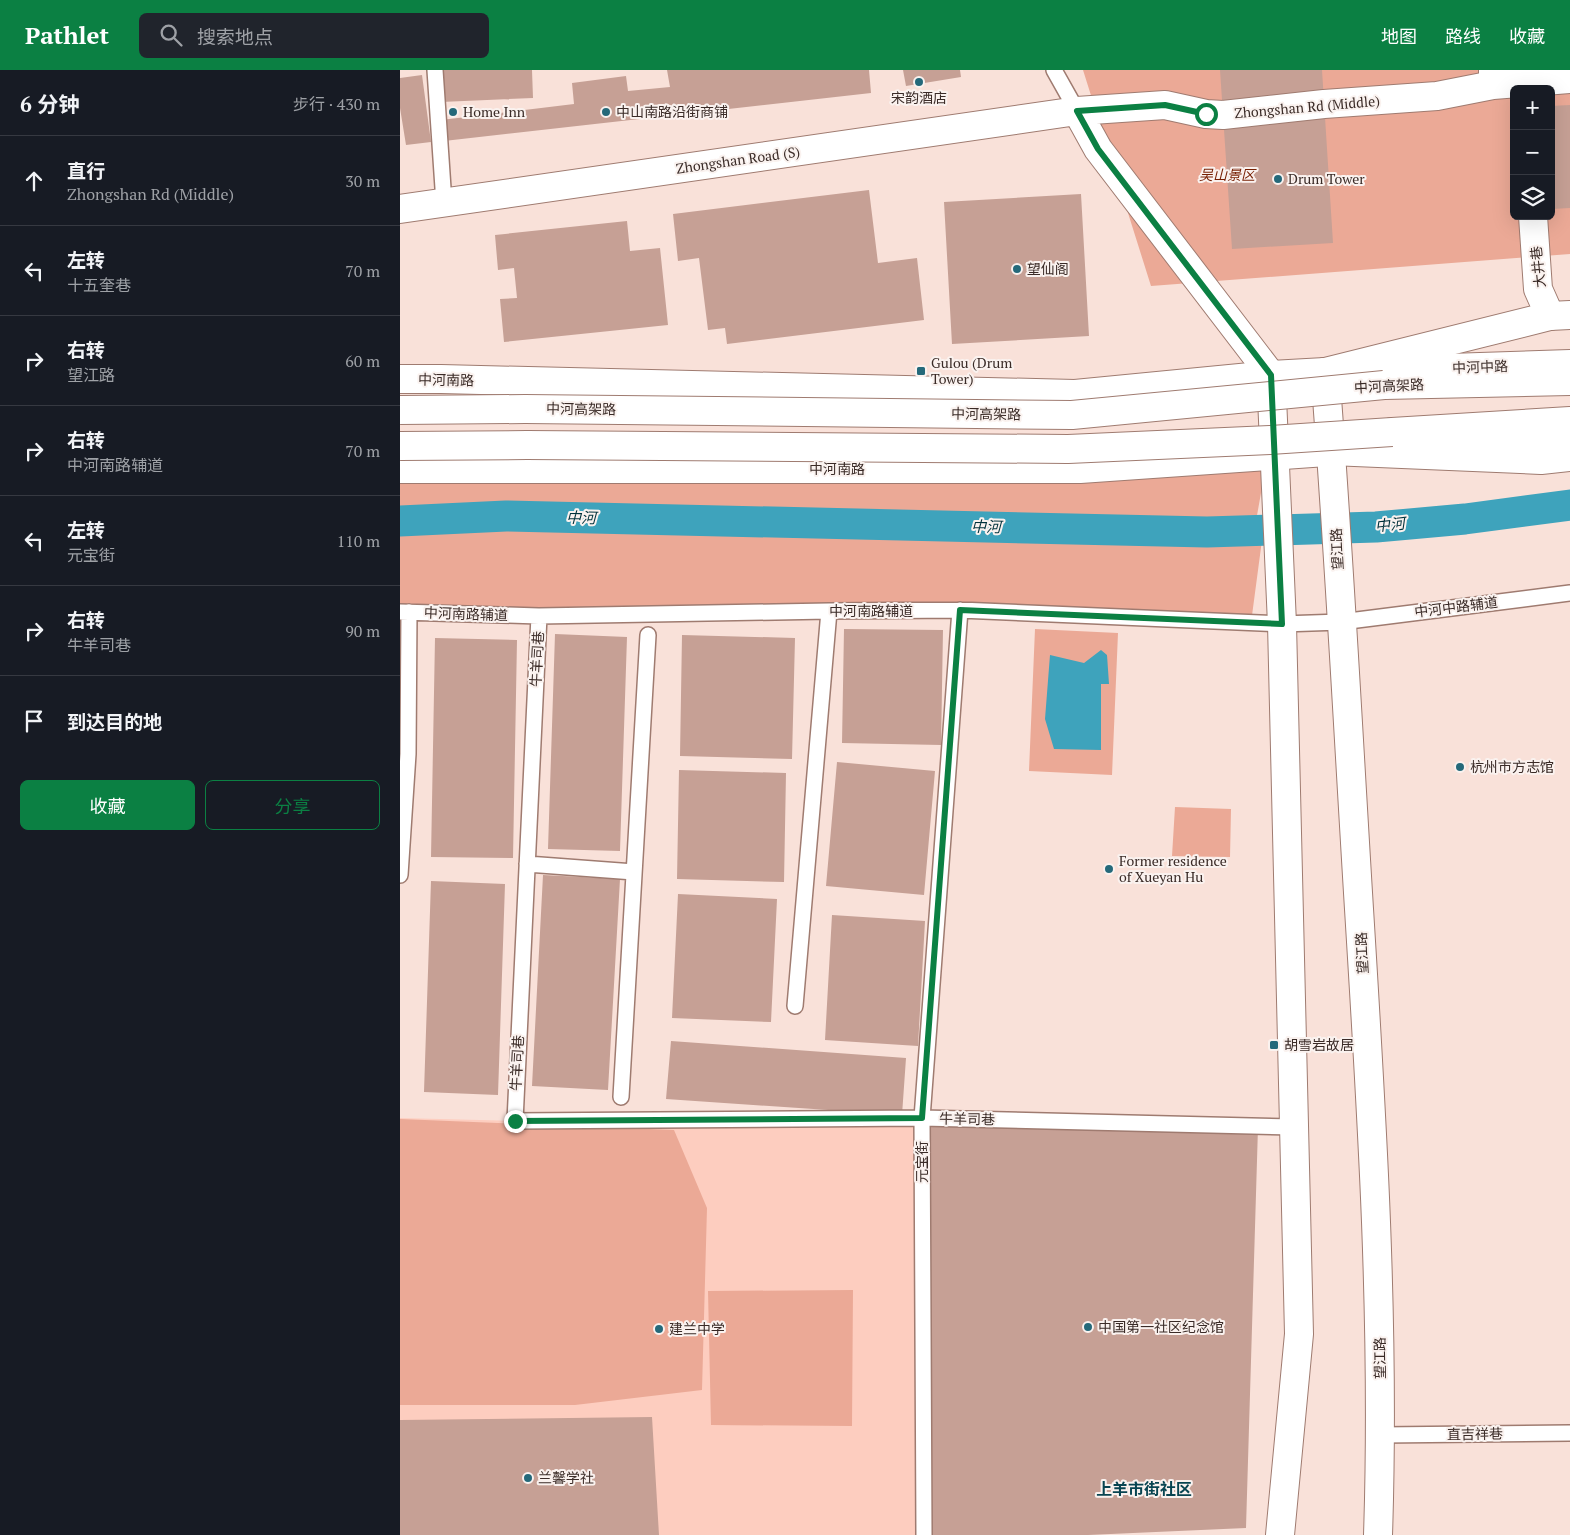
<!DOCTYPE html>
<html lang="zh">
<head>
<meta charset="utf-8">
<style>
	body { margin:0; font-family:"PT Serif","Noto Sans SC",serif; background:#20242c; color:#f1f3f6 }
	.controls { position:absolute; right:15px; top:15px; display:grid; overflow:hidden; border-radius:8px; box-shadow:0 5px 20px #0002 }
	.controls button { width:45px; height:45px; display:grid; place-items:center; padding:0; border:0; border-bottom:1px solid #363941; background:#171b24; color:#f1f3f6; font:25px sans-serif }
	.stop { position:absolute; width:15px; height:15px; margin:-11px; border:4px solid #0b8043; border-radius:50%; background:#fff }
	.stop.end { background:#0b8043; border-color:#fff; box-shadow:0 1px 5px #0008 }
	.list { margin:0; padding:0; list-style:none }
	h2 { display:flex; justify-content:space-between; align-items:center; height:65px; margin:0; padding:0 20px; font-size:21px }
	h2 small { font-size:16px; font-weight:400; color:#9ea1a6 }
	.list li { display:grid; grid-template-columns:32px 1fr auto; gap:15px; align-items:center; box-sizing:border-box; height:90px; padding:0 20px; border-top:1px solid #363941 }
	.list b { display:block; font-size:19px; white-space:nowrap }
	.list p { margin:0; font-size:16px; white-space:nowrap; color:#9ea1a6 }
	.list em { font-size:16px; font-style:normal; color:#9ea1a6 }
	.actions { display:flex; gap:10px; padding:15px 20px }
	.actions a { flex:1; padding:11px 0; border:1px solid #0b8043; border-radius:8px; text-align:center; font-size:18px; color:#0b8043 }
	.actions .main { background:#0b8043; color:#fff }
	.icon { flex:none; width:28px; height:28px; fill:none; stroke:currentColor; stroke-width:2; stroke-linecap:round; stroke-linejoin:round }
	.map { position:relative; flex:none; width:1170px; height:1465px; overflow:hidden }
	header { display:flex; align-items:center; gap:30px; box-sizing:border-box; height:70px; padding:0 25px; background:#0b8043; color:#fff }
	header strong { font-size:24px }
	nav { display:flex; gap:28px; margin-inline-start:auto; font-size:18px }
	.search { width:350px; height:45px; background:#20242c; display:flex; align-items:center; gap:12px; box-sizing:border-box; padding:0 18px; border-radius:8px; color:#9ea1a6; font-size:19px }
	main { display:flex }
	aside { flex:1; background:#171b24 }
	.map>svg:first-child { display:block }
</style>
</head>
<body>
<header>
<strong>Pathlet</strong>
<div class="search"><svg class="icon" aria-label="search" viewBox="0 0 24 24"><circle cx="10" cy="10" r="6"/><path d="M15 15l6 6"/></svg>搜索地点</div>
<nav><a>地图</a><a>路线</a><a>收藏</a></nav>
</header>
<main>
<aside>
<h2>6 分钟<small>步行 · 430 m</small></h2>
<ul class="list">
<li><svg class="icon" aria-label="ahead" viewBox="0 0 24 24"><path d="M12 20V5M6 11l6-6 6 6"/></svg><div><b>直行</b><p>Zhongshan Rd (Middle)</p></div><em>30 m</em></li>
<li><svg class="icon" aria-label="left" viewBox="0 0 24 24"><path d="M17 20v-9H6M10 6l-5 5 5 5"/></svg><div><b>左转</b><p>十五奎巷</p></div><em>70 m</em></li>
<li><svg class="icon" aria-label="right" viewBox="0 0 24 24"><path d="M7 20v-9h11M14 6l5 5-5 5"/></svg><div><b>右转</b><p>望江路</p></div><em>60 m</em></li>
<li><svg class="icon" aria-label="right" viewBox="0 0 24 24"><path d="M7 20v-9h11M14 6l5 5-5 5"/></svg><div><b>右转</b><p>中河南路辅道</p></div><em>70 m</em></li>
<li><svg class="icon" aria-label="left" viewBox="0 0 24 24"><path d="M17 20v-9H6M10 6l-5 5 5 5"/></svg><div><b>左转</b><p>元宝街</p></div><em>110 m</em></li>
<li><svg class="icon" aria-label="right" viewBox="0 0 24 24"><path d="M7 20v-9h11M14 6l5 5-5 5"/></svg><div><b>右转</b><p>牛羊司巷</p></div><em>90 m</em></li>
<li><svg class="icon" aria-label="arrive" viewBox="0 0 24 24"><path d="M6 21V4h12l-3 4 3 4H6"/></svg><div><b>到达目的地</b></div></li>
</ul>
<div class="actions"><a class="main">收藏</a><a>分享</a></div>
</aside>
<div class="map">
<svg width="1170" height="1465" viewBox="0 0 1170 1465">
	<rect width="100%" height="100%" fill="#f9e1d9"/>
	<path fill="#fdcdbf" d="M0,1048L115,1051L519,1053L517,1465H0Z"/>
	<path fill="#eba996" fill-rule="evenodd" d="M683,0H1170V184L751,216ZM1114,19H1151V146H1114Z
		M866,395L856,451L101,434L0,438V410Z
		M108,453L862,470L851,553L560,540L0,542V458Z
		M635,559L718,563L712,705L629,701Z
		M775,737L831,739L830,787L772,786Z
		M0,1049L274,1060L307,1138L302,1320L175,1335H0Z
		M453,1220L452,1356L311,1355L308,1221Z"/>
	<path fill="#3ea3bc" d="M701,580L707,585L709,614H701V680L654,679L645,649L650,585L684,593Z"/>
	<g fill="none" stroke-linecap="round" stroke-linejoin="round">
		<path stroke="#3ea3bc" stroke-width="31" d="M0,451L106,446L807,462L976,457L1065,449L1170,435"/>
	</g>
	<path fill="#c6a095" d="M39,0H132L133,28L41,32Z
		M267,0H469L471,23L44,71L41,50L174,34L172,13L226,6L228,21L270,17Z
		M503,0H560L561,7L506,16Z
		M820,0H922L933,173L832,179Z
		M22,5L31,72L6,75L0,38V8Z
		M1170,35V138L1151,139V36Z
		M469,120L478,193L517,188L524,250L327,274L325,258L308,260L299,188L278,191L273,144Z
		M681,124L689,266L552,274L544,132Z
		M227,151L230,181L260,178L268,255L104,272L100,229L117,228L114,198L98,200L95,165Z
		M444,559L543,560L541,675L442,673Z
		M155,564L227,567L220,781L148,779Z
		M282,565L395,568L392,689L280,686Z
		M35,568L117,570L113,788L31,787Z
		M437,692L535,701L524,825L426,816Z
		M279,700L386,703L384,812L277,809Z
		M143,805L220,809L208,1020L132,1016Z
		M31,811L105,814L98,1025L24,1022Z
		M278,824L377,829L371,952L272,948Z
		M432,845L525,851L518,976L425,970Z
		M271,971L506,988L502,1045L266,1029Z
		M522,1048L858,1057L846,1458L688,1465H524Z
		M252,1347L259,1465H0V1350Z"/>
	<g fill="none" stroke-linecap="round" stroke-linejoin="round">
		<g stroke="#9f7b70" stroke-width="18">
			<path id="lane" d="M35,0L44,133
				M654,0L677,41
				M0,542L139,546L429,541L560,540L882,554L941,552L1170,523
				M139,546L115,1051L522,1048L894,1057
				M127,794L234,802
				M0,805L8,684L9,542
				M395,936L429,541
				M221,1027L248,565
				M981,1365L1170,1363
				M524,1465L522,1048L560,540"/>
		</g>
		<g stroke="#9f7b70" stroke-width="30">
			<path id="street" d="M1093,15L1170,9
				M677,41L698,79L871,305
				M0,139L677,41L765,35L806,44L823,45L924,34L1037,26L1093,15V0
				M1133,146L1138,219L1150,246"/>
		</g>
		<g stroke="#9f7b70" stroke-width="30">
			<path id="secondary" d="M925,302C939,481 948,660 959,839C972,1048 985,1256 978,1465
				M871,305L882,554L899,1264L880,1465"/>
		</g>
		<g stroke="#9f7b70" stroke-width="30">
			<path id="primary" d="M0,309H41L675,324L871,305L925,302L1170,294
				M1023,375L1170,366
				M0,399H680L955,380"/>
		</g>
		<g stroke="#9f7b70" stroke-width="30">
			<path id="highway" d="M925,302L1150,246L1170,245
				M984,315L1170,311
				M992,362L1170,351
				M931,381L1141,390L1170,387"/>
		</g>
		<use href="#lane" stroke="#fff" stroke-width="15"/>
		<use href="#street" stroke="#fff" stroke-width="28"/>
		<use href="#secondary" stroke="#fff" stroke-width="28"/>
		<use href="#primary" stroke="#fff" stroke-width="28"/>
		<use href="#highway" stroke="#fff" stroke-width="28"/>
		<g stroke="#9f7b70" stroke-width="30" stroke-linecap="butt">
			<path id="highway-bridge" d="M0,340L125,339L672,345L984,315
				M0,376L127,375L668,379L870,370L992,362"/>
		</g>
		<use href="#highway-bridge" stroke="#fff" stroke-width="28"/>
	</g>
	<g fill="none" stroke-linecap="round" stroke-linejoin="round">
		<path stroke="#0b8043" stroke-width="6" d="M115,1051L522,1048L560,540L882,554L871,305L698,79L677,41L765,35L806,44"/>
	</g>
	<g fill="#25697a" stroke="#faf2ef" stroke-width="2">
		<circle cx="519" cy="12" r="5"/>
		<circle cx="53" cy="42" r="5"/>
		<circle cx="206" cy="42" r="5"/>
		<circle cx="878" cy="109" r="5"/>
		<circle cx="617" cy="199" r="5"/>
		<rect x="516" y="296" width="10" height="10" rx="2.5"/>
		<circle cx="1060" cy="697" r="5"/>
		<circle cx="709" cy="799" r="5"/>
		<rect x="869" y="970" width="10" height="10" rx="2.5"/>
		<circle cx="688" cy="1257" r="5"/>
		<circle cx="259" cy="1259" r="5"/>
		<circle cx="128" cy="1408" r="5"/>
	</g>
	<g text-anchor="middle" stroke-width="4" stroke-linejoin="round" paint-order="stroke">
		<g font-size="14" fill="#3a2b27" stroke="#faf2ef" text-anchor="start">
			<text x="519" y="33" text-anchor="middle">宋韵酒店</text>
			<text x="63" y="47">Home Inn</text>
			<text x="216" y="47">中山南路沿街商铺</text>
			<text x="888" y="114">Drum Tower</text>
			<text x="627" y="204">望仙阁</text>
			<text x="531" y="298">Gulou (Drum<tspan x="531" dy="16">Tower)</tspan></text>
			<text x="1070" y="702">杭州市方志馆</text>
			<text x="719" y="796">Former residence<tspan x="719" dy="16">of Xueyan Hu</tspan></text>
			<text x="884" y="980">胡雪岩故居</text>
			<text x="698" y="1262">中国第一社区纪念馆</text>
			<text x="269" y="1264">建兰中学</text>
			<text x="138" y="1413">兰馨学社</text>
		</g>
		<g font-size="14" fill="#3a2b27" stroke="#faf2ef">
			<text transform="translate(907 37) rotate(-5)" y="5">Zhongshan Rd (Middle)</text>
			<text transform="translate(338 90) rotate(-8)" y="5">Zhongshan Road (S)</text>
			<text transform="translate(1138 197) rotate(-96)" y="5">大井巷</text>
			<text transform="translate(1080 297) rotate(-2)" y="5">中河中路</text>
			<text transform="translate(46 310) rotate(1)" y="5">中河南路</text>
			<text transform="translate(989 316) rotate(-3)" y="5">中河高架路</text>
			<text transform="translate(181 339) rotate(1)" y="5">中河高架路</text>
			<text transform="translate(586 344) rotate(1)" y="5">中河高架路</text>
			<text x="437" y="404">中河南路</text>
			<text transform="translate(937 479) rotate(-93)" y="5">望江路</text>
			<text transform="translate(1056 537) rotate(-7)" y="5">中河中路辅道</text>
			<text x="471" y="546">中河南路辅道</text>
			<text transform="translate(66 544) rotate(2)" y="5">中河南路辅道</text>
			<text transform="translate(137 589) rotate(-87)" y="5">牛羊司巷</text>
			<text transform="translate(962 883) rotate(-93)" y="5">望江路</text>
			<text transform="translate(117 993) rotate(-87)" y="5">牛羊司巷</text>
			<text transform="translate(567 1049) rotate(1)" y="5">牛羊司巷</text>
			<text transform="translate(522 1092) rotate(-90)" y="5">元宝街</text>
			<text transform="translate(980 1288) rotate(-91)" y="5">望江路</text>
			<text transform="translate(1075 1364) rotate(-1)" y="5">直吉祥巷</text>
		</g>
		<g font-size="14" font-style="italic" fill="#761d00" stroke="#faf2ef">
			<text x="827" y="110">吴山景区</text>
		</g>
		<g font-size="15" font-style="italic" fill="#00313b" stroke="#faf2ef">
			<text transform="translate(181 448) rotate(1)" y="5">中河</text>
			<text transform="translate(990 455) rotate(-6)" y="5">中河</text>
			<text transform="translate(586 457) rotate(1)" y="5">中河</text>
		</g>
		<g font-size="16" font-weight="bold" fill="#084451" stroke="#faf2ef">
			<text x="744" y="1425">上羊市街社区</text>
		</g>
	</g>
</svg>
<div class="controls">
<button>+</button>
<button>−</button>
<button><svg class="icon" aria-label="layers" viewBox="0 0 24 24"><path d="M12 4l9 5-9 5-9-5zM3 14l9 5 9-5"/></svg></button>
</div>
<div class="stop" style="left:806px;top:44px"></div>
<div class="stop end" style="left:115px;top:1051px"></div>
</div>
</main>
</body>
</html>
